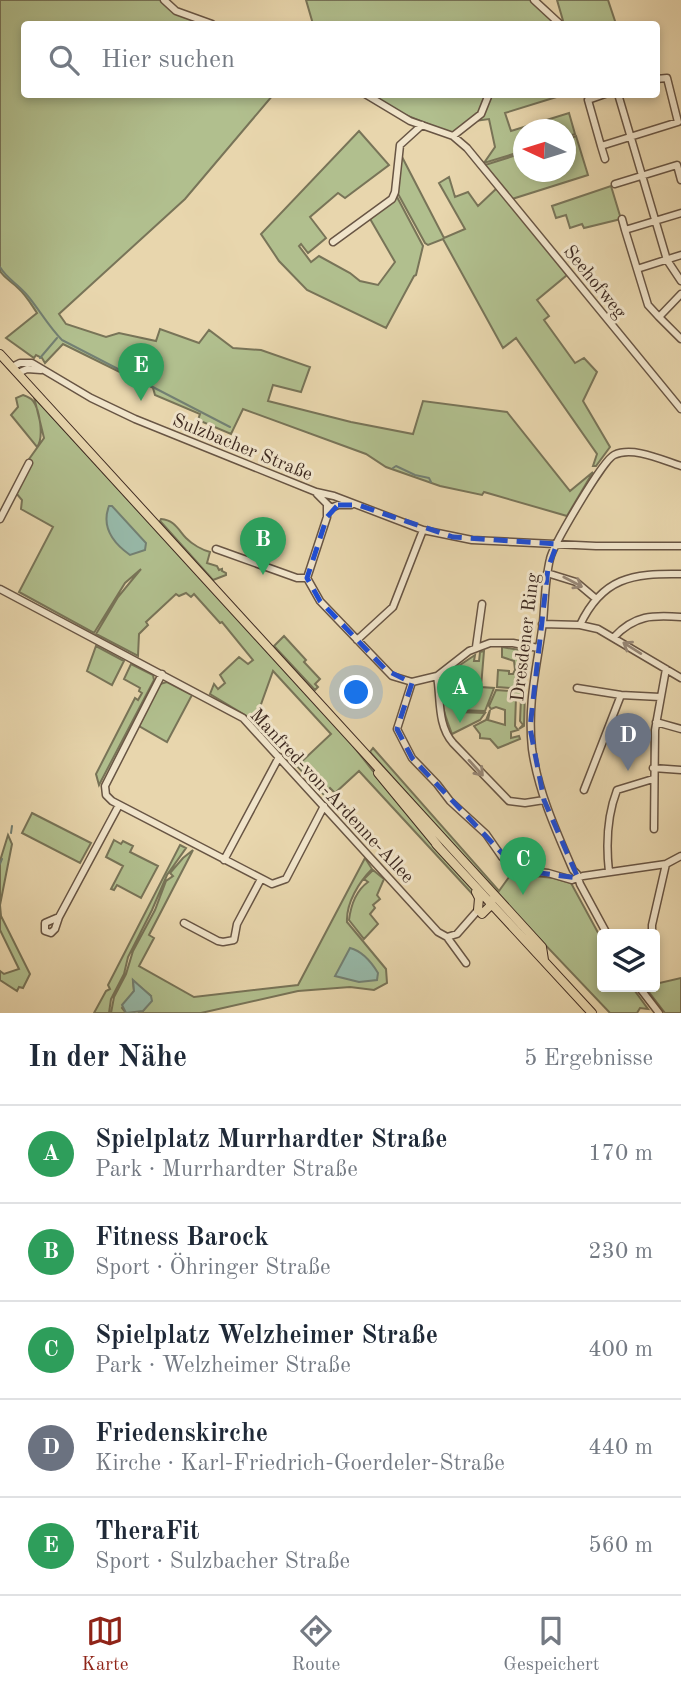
<!DOCTYPE html>
<html lang="de">
<head>
<meta charset="utf-8">
<style>
	body { margin:0; font-family:"Old Standard TT",serif; background:#f2f2f3; color:#1f2937 }
	.controls { position:absolute; right:21px; bottom:21px; display:grid; overflow:hidden; border-radius:7px; box-shadow:0 4px 10px #0003 }
	.controls button { width:63px; height:63px; display:grid; place-items:center; padding:0; border:0; border-bottom:2px solid #e0e1e3; background:#fff; color:#1f2937; font:35px sans-serif }
	.compass { position:absolute; left:513px; top:119px; width:63px; height:63px; border-radius:50%; background:#fff; box-shadow:0 4px 10px #0003; rotate:274deg }
	.you { position:absolute; left:357px; top:693px; width:24px; height:24px; margin:-18px; border:5px solid #fff; border-radius:50%; background:#1a73e8; box-shadow:0 0 0 10px #1a73e833 }
	.badge { display:grid; place-items:center; width:46px; height:46px; border-radius:50%; background:#8f2418; color:#fff; font-size:23px; font-weight:700 }
	.pin { position:absolute; translate:-50% -58px; filter:drop-shadow(0 2px 4px #0008) }
	.pin::after { content:''; position:absolute; top:37px; width:24px; height:21px; background:inherit; clip-path:polygon(0 0,100% 0,50% 100%) }
	.list { margin:0; padding:0; list-style:none }
	h2 { display:flex; justify-content:space-between; align-items:center; height:91px; margin:0; padding:0 28px; font-size:30px }
	h2 small { font-size:23px; font-weight:400; color:#747a83 }
	.list li { display:grid; grid-template-columns:46px 1fr auto; gap:21px; align-items:center; box-sizing:border-box; height:98px; padding:0 28px; border-top:2px solid #e0e1e3 }
	.list b { display:block; font-size:26px; white-space:nowrap }
	.list p { margin:0; font-size:23px; white-space:nowrap; color:#747a83 }
	.list em { font-size:23px; font-style:normal; color:#747a83 }
	.icon { flex:none; width:38px; height:38px; fill:none; stroke:currentColor; stroke-width:2; stroke-linecap:round; stroke-linejoin:round }
	.map { position:relative; flex:none; width:681px; height:1013px; overflow:hidden }
	.search { position:absolute; background:#fff; box-shadow:0 4px 10px #0003; left:21px; right:21px; top:21px; height:77px; display:flex; align-items:center; gap:18px; box-sizing:border-box; padding:0 24px; border-radius:7px; color:#747a83; font-size:26px }
	.sheet { height:581px; background:#fff }
	nav { display:flex; justify-content:space-around; align-items:center; box-sizing:border-box; height:98px; border-top:2px solid #e0e1e3; background:#fff; font-size:19px; color:#747a83 }
	nav a { display:grid; justify-items:center; gap:4px }
	nav .on { color:#8f2418 }
	.map>svg:first-child { display:block }
</style>
</head>
<body>
<div class="map">
<svg width="681" height="1013" viewBox="0 0 681 1013">
	<rect width="100%" height="100%" fill="#e8d6ad"/>
	<filter id="stains"><feTurbulence type="fractalNoise" baseFrequency=".00286" numOctaves="4"/><feColorMatrix values="0 0 0 0 .2 0 0 0 0 .09 0 0 0 0 .02 0 0 0 .5 -.17"/></filter>
	<radialGradient id="worn" r=".72"><stop offset=".6" stop-color="#630" stop-opacity="0"/><stop offset="1" stop-color="#630" stop-opacity=".3"/></radialGradient>
	<path fill="#b1bf8e" stroke="#787458" stroke-width="2" d="M0,0H162C172,15 190,19 206,24H24V94L273,95L185,199L59,314L66,324L106,337L119,333L156,341L160,329L199,343L209,330L233,348L261,350L310,367L301,392L273,385L268,401L351,422L413,434L423,401L507,412L570,491L593,472L567,516L484,492L482,495L440,486L386,467L366,454L243,409L231,434L198,420L200,414L155,395L153,388L144,383L146,380L143,379L140,382L63,344L45,363L42,358L36,355L34,358L6,338L37,313C31,304 26,295 18,288C11,281 5,279 0,271Z
		M306,0H532L555,24H313Z
		M557,0H608L616,24H564Z
		M369,95H487L481,110L453,134L398,112Z
		M491,95H563L505,113L511,131L569,113L575,134L566,137V130H524L523,151L484,163L495,147L489,119L475,121Z
		M359,131L389,165L345,198L338,193L310,217L326,238L308,253L301,244L299,246L311,262L319,256L350,273L360,281L378,285L395,262L369,217L397,197L423,246L416,275L414,276L386,328L307,290L279,261L261,234Z
		M576,136L588,175L512,199L485,165L523,153L524,172H566V140Z
		M400,153L444,238L465,229L439,183L449,177L455,197L468,192L478,206L497,188L567,275L537,300L549,316L544,320L575,363L584,358L597,372L583,401L610,447L596,466H593L597,454L516,338L503,348L443,239L428,245L425,243L397,192Z
		M611,186L621,219L584,228L582,224L570,228L566,215L556,218L552,206Z
		M23,395C26,396 31,398 33,401C40,410 44,438 37,447L11,415L18,407L16,398Z
		M34,397L346,737L396,800L473,889L477,899L359,771L335,793L330,788L324,795L297,766L331,734L273,671L255,721L210,694L214,684L218,689L225,683L220,675L239,657L248,664L253,660L222,622L220,623L194,594L191,597L186,593L179,596L176,594L146,622L148,625L139,634L138,656L96,634L118,597L141,569L125,583L94,633L19,592L53,527L21,509L22,500L16,493L27,462L44,438Z
		M161,519C175,520 179,531 186,538C192,544 202,550 210,552L207,563L217,566L219,570L222,569V571L226,573V575L213,580L160,521Z
		M284,636L306,660L304,662L320,679L315,684L318,687L315,690L274,646Z
		M96,646L124,661L112,685L87,671Z
		M502,647L525,651L529,654L523,689L497,687L498,670L509,671V674H513L515,670L514,661L502,657Z
		M484,651L481,687L494,688L485,711L458,710L450,696L466,701L468,693L467,686L450,682L451,671L475,655L474,661H479L480,652Z
		M131,664L153,675L154,680L99,785L96,774L135,698L138,700L142,693L139,691L140,688L124,679Z
		M449,673L448,698L457,712L485,713L480,720L452,734C445,716 433,687 449,673Z
		M167,682L192,695L167,742L139,726L160,684Z
		M496,690L525,692L524,726L519,729L523,725L520,721L521,698L516,697L515,726L518,730L511,732V738L519,736L520,739L498,748L490,739L480,738V734L474,726L486,720L490,710L488,720L505,725V710L496,707L491,709L489,706Z
		M373,748L499,891L514,870L524,875L554,878L571,883L602,940V987H632L648,1009L640,1008L637,1013H610L497,894L370,752Z
		M32,813L91,843L80,863L22,833Z
		M8,835L12,844L0,905L1,916L30,974L23,988L19,987L17,991L0,980V971L4,974L19,969L0,930V861Z
		M114,840L121,844L123,841L133,846L130,852L158,866L141,898L117,885L114,890L111,889L123,866L106,857Z
		M180,845L186,848L167,875L152,910L128,957L124,974L111,999L109,1013H94L106,991L110,989L108,985Z
		M193,850L149,935L154,938L139,966L194,997L298,985L365,858L372,869C359,882 346,903 347,922L386,969L387,983L374,990L350,987L298,991L201,1013H138L143,1011L151,996L133,981L134,991L122,1008L126,1013H111L114,997L126,974L133,951L155,910L166,881L173,876L170,873L183,858Z
		M373,870L384,879L377,895L380,899L373,905L375,908L370,914L378,924L364,939L349,920C351,904 357,890 368,882L364,879Z
		M681,978V1013H665L645,987H655V984Z"/>
	<path fill="#97b9a9" stroke="#738073" stroke-width="2" d="M109,506H112L146,543L145,550L130,555C113,543 101,527 109,506Z
		M350,948C362,951 372,963 378,973L377,980L359,982L335,976Z
		M133,980L151,996L152,1001L143,1011L126,1013L122,1005L134,991Z"/>
	<g fill="none" stroke-linecap="round" stroke-linejoin="round">
		<path stroke="#738073" stroke-width="2" d="M0,267C7,279 18,284 27,295C39,309 48,326 62,340L230,427
			M40,358L57,338
			M393,468L396,466L415,475L429,478L431,482
			M11,833L12,826
			M0,864L2,859"/>
		<g stroke="#685544" stroke-width="9">
			<path id="minor" d="M164,0L176,11L212,24
				M534,0L560,24
				M365,94L410,121L453,136L467,148L681,409
				M605,94L588,100L601,146L678,122L667,78L656,79
				M618,94L667,260L681,281
				M453,136L481,114L489,94
				M601,146L605,159
				M615,184L677,165L681,180
				M622,219L625,230
				M333,242L392,199L395,192L400,145L422,125
				M681,255L637,269L648,305L659,317L681,294
				M637,269L625,230L681,213
				M659,317L681,339
				M12,367L20,363H32L91,398L135,419L316,492L334,496L423,530L472,540L596,546H681
				M18,373L27,369L41,370
				M317,494L331,508L338,505H351
				M327,505V517L307,578L320,601L343,625L392,676L412,682L437,676L469,651L490,643H513L538,648
				M0,519L29,463
				M216,549L297,578H307
				M547,573L576,582L595,598
				M0,589L243,718L438,932L447,937L466,963
				M542,624L580,625L598,629L681,678
				M580,625C602,578 632,573 681,574
				M614,637C635,615 652,615 681,617
				M357,640L393,607L423,530
				M476,647L482,604
				M162,674L105,786L106,795L112,801L272,884L286,879L324,806
				M437,676C441,699 437,725 453,743L509,801L525,803L544,800
				M412,682L397,729L412,758L437,784L450,801L486,834L502,857L518,870L548,873L572,880L583,876L666,864L681,856
				M577,688L621,695L660,697
				M656,722L681,729
				M653,768L681,770
				M584,790L621,695
				M654,829L655,730L666,669
				M224,860L279,757
				M609,872C606,845 607,816 617,790L653,779
				M577,874L573,870C556,831 538,791 532,749C527,703 537,667 543,622C545,601 545,579 550,559C553,545 603,460 614,455C633,446 662,460 681,466
				M577,874L580,884L607,934
				M59,917L45,923V931L51,933L55,929L59,917L119,805
				M184,923L218,941L223,942L234,940L237,924L261,879
				M652,934V925L666,864
				M447,937L457,934L478,910
				M639,987L659,1013"/>
		</g>
		<g stroke="#3e2a21" stroke-width="10">
			<path id="major" d="M0,354L542,947L544,960
				M378,773L439,847
				M436,844L592,1013
				M476,892L479,898L478,910
				M482,914L490,906L492,900"/>
		</g>
		<use href="#minor" stroke="#f0e4ca" stroke-width="6"/>
		<use href="#major" stroke="#e8d6ad" stroke-width="8"/>
	</g>
	<defs><path id="oneway-shaft" d="M-6 0H5M1.5-3L5.5 0L1.5 3" fill="none" stroke-width="1.6" stroke-linecap="round" stroke-linejoin="round" transform="scale(1.75)"/></defs>
	<g stroke="#978776">
		<use href="#oneway-shaft" transform="translate(573 582) rotate(28)"/>
		<use href="#oneway-shaft" transform="translate(632 648) rotate(-148)"/>
		<use href="#oneway-shaft" transform="translate(476 768) rotate(48)"/>
	</g>
	<path fill="none" stroke="#1d4ed8" stroke-width="5" stroke-dasharray="14 9" stroke-linejoin="round" d="M338,505H358L453,537L557,544L548,568L530,728L544,800L578,878L518,870L412,758L397,729L412,683L386,670L320,601L307,578L327,517Z"/>
	<g text-anchor="middle" stroke-width="6" stroke-linejoin="round" paint-order="stroke">
		<g font-size="19" fill="#3e2a21" stroke="#f0e4ca">
			<text transform="translate(596 281) rotate(51)" y="7">Seehofweg</text>
			<text transform="translate(243 446) rotate(22)" y="7">Sulzbacher Straße</text>
			<text transform="translate(524 637) rotate(-83)" y="7">Dresdener Ring</text>
			<text transform="translate(333 795) rotate(47)" y="7">Manfred-von-Ardenne-Allee</text>
		</g>
	</g>
	<rect width="100%" height="100%" filter="url(#stains)"/>
	<rect width="100%" height="100%" fill="url(#worn)"/>
</svg>
<div class="controls">
<button><svg class="icon" aria-label="layers" viewBox="0 0 24 24"><path d="M12 4l9 5-9 5-9-5zM3 14l9 5 9-5"/></svg></button>
</div>
<svg class="compass" viewBox="-18 -18 36 36"><path d="M0-13l5 13h-10z" fill="#e53935"/><path d="M0 13l5-13h-10z" fill="#747a83"/></svg>
<div class="you"></div>
<div class="pin badge" style="left:460px;top:723px;background:#2e9e5b">A</div>
<div class="pin badge" style="left:263px;top:575px;background:#2e9e5b">B</div>
<div class="pin badge" style="left:523px;top:895px;background:#2e9e5b">C</div>
<div class="pin badge" style="left:628px;top:771px;background:#6b7280">D</div>
<div class="pin badge" style="left:141px;top:401px;background:#2e9e5b">E</div>
<div class="search"><svg class="icon" aria-label="search" viewBox="0 0 24 24"><circle cx="10" cy="10" r="6"/><path d="M15 15l6 6"/></svg>Hier suchen</div>
</div>
<section class="sheet">
<h2>In der Nähe<small>5 Ergebnisse</small></h2>
<ul class="list">
<li><span class="badge" style="background:#2e9e5b">A</span><div><b>Spielplatz Murrhardter Straße</b><p>Park · Murrhardter Straße</p></div><em>170 m</em></li>
<li><span class="badge" style="background:#2e9e5b">B</span><div><b>Fitness Barock</b><p>Sport · Öhringer Straße</p></div><em>230 m</em></li>
<li><span class="badge" style="background:#2e9e5b">C</span><div><b>Spielplatz Welzheimer Straße</b><p>Park · Welzheimer Straße</p></div><em>400 m</em></li>
<li><span class="badge" style="background:#6b7280">D</span><div><b>Friedenskirche</b><p>Kirche · Karl-Friedrich-Goerdeler-Straße</p></div><em>440 m</em></li>
<li><span class="badge" style="background:#2e9e5b">E</span><div><b>TheraFit</b><p>Sport · Sulzbacher Straße</p></div><em>560 m</em></li>
</ul>
</section>
<nav>
<a class="on"><svg class="icon" aria-label="map" viewBox="0 0 24 24"><path d="M3 6l6-2 6 2 6-2v14l-6 2-6-2-6 2zM9 4v14M15 6v14"/></svg>Karte</a>
<a><svg class="icon" aria-label="directions" viewBox="0 0 24 24"><path d="M12 3l9 9-9 9-9-9zM9 14v-3h6M13 9l2 2-2 2"/></svg>Route</a>
<a><svg class="icon" aria-label="saved" viewBox="0 0 24 24"><path d="M7 4h10v16l-5-4-5 4z"/></svg>Gespeichert</a>
</nav>
</body>
</html>
